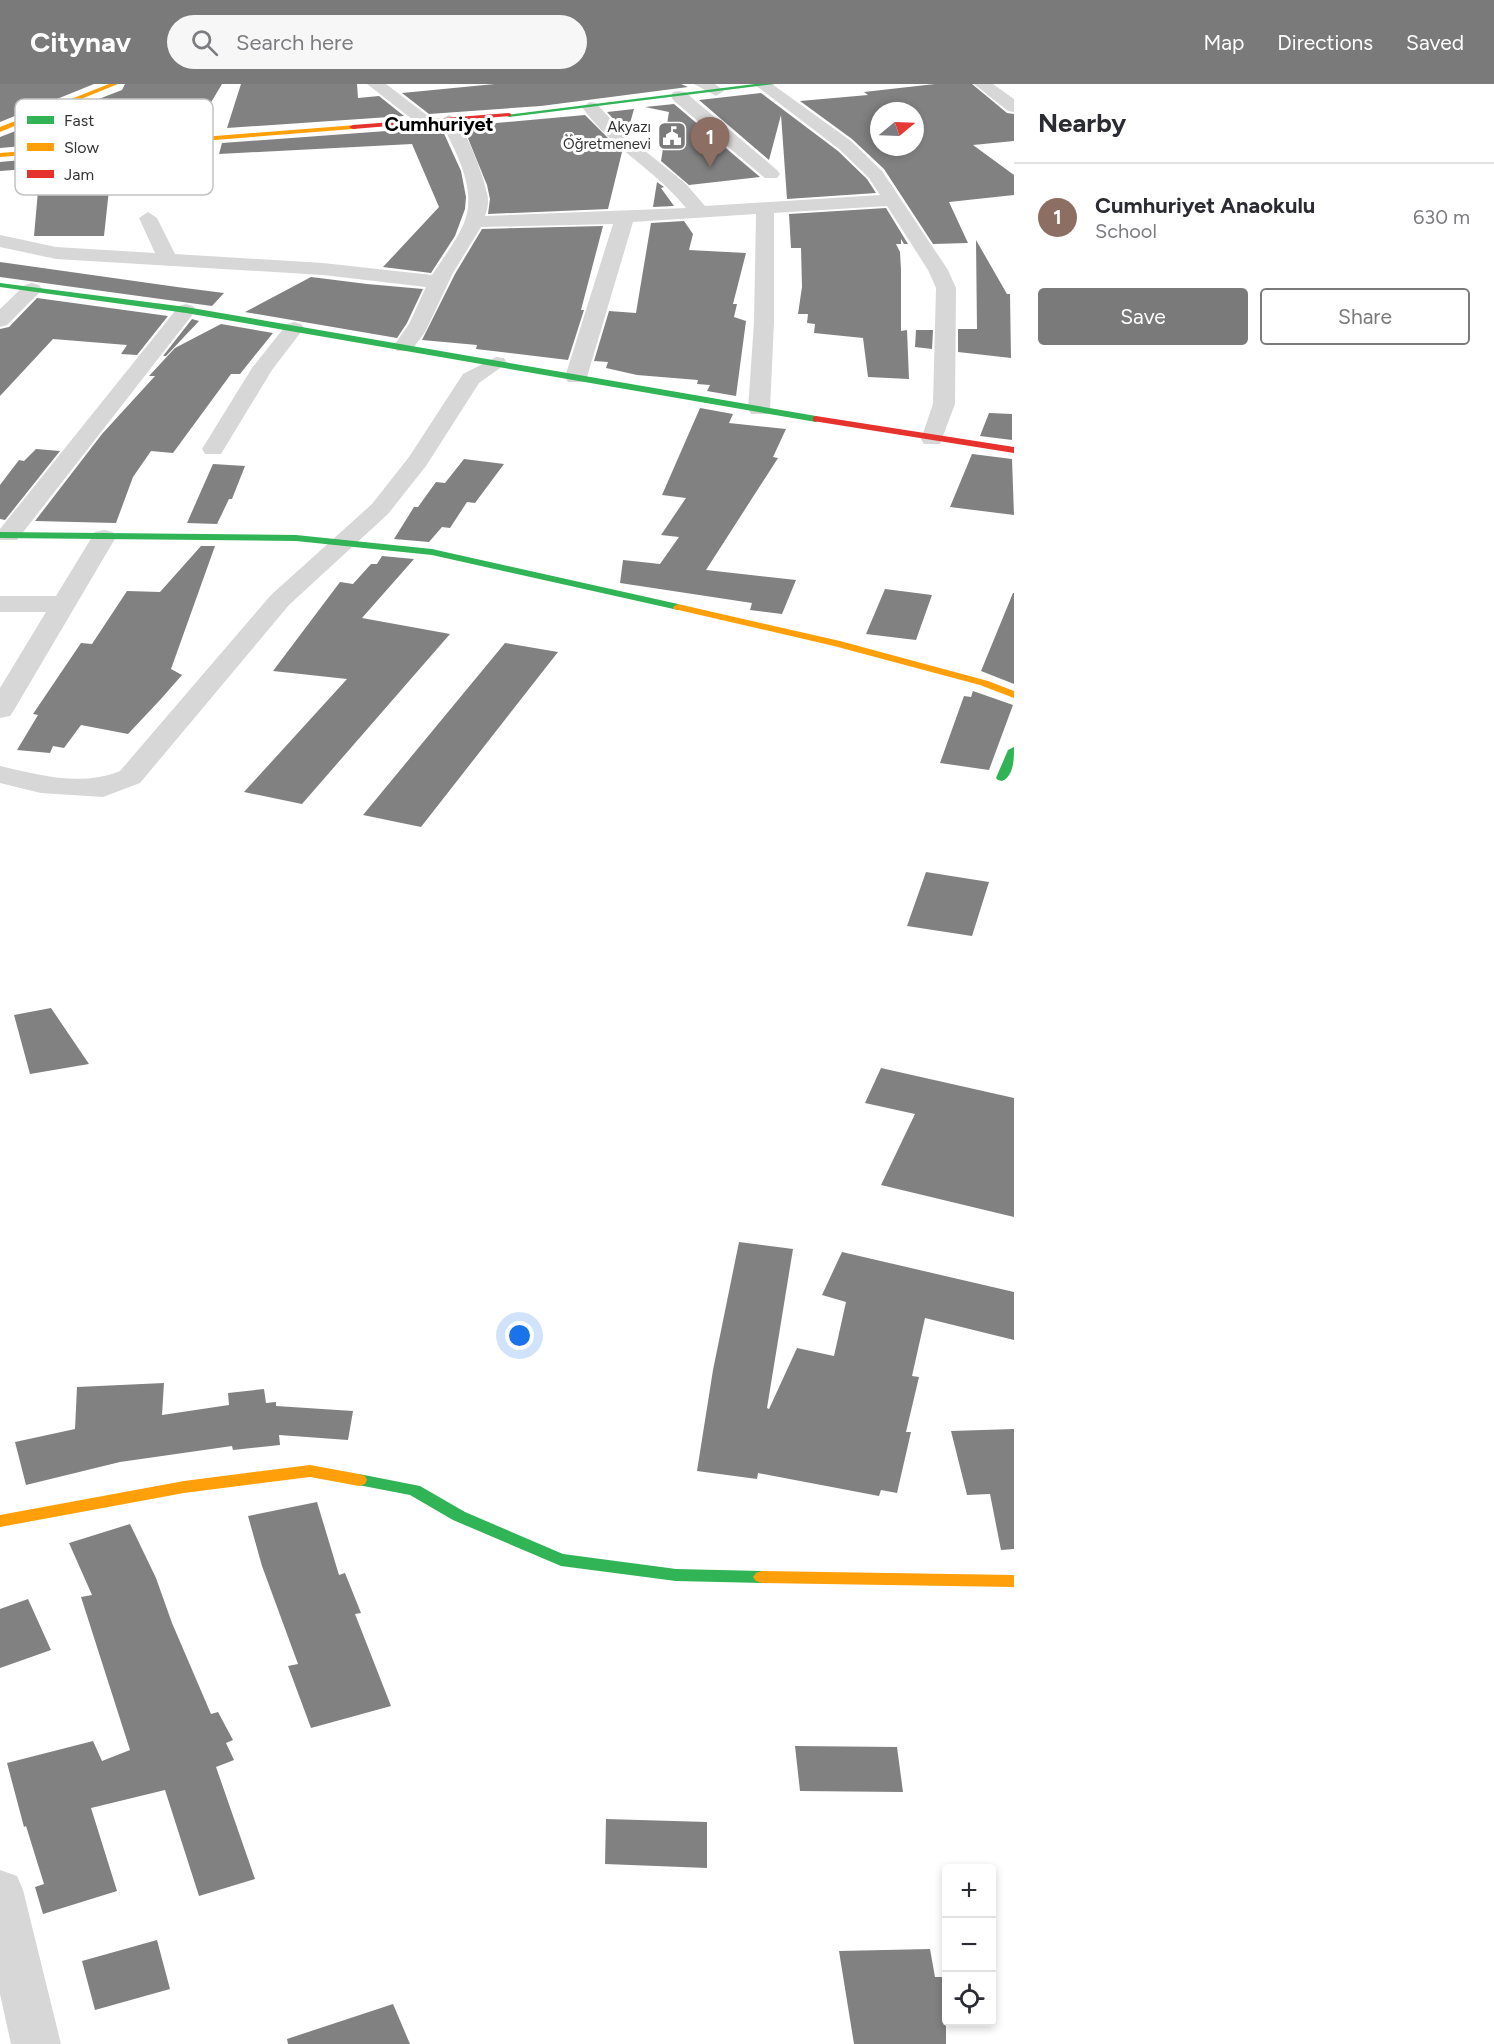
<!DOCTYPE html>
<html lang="en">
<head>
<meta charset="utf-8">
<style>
	body { margin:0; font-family:Figtree,sans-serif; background:#f7f7f7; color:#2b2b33 }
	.controls { position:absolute; right:18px; bottom:18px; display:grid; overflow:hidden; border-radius:6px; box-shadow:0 3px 9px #0003 }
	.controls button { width:54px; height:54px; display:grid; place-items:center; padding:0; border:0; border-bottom:2px solid #e1e1e2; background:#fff; color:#2b2b33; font:30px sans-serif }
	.compass { position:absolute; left:870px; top:18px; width:54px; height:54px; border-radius:50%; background:#fff; box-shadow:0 3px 9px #0003; rotate:71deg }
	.you { position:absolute; left:520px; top:1252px; width:21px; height:21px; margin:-15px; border:4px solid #fff; border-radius:50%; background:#1a73e8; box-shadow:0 0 0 9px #1a73e833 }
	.badge { display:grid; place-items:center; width:39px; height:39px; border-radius:50%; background:#7a7a7a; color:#fff; font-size:20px; font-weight:700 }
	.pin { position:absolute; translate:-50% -50px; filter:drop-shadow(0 2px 3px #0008) }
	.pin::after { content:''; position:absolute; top:32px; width:21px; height:18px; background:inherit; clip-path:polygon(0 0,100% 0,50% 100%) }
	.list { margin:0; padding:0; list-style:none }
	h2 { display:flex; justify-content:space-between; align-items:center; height:78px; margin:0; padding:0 24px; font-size:26px }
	h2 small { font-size:20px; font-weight:400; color:#7c7c81 }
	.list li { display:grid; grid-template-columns:39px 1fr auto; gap:18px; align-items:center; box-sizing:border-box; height:108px; padding:0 24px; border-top:2px solid #e1e1e2 }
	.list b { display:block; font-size:22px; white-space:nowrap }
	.list p { margin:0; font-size:20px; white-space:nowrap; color:#7c7c81 }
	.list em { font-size:20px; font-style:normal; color:#7c7c81 }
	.actions { display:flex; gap:12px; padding:18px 24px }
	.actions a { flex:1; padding:14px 0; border:2px solid #7a7a7a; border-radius:6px; text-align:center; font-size:21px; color:#7a7a7a }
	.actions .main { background:#7a7a7a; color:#fff }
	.icon { flex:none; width:33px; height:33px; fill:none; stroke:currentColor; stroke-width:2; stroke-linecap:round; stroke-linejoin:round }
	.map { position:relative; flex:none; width:1014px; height:1960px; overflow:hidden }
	header { display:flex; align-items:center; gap:36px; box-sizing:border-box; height:84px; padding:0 30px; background:#7a7a7a; color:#fff }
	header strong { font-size:28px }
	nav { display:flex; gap:33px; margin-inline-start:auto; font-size:21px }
	.search { width:420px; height:54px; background:#f7f7f7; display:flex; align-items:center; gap:15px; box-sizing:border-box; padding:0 21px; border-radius:33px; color:#7c7c81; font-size:22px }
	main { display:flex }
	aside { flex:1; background:#fff }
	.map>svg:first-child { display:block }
</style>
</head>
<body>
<header>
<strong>Citynav</strong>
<div class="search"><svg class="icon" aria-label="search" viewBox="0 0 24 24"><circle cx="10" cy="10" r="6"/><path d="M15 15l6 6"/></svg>Search here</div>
<nav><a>Map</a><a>Directions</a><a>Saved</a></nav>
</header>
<main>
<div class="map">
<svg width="1014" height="1960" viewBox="0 0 1014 1960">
	<rect width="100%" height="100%" fill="#fff"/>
	<path fill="#818181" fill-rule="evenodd" d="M0,0H94L0,38Z
		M125,0H222L194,47L0,64V53L122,6Z
		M241,0H357L358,14L379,12L404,32L227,44Z
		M495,0H681L688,3L541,22L429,30L402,9Z
		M935,0H972L1007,29L1014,30V57L973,61L1014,91V111L949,118L968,159L933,160L884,85L852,55L800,17L868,11L864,8ZM879,27H915V63H879Z
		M761,9L838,67L867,95L876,109L787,115L781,31L769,76L699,16Z
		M674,20L760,93L689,101L661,77L669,28L645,23Z
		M634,25L627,50L607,28Z
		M585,31L622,68L608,125L488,130L490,115L487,101L463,42Z
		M441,43L461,87L466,113L465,125L455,152L431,189L383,183L439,123L412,60L219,70L222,59Z
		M106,68L112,78L104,152H34L40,84L0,87V78Z
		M657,98L664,103L661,104L674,122L653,123Z
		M886,124L908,160H904L901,155V160H896L900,168L901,186V247L907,246L909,295L868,293L863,254L814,249L815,240L807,239L808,230H798L802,203L801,164H791L789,130Z
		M684,137L693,150L689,166L746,169L733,220H737L734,233L746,237L736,312L707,307L710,301L697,300L698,296L637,291L606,284L608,278L594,277L609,227L636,229L651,139Z
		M603,142L581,226H584L568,276L476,265L477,261L422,256L455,190L482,145Z
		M976,156L1007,210H1010L1011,274L958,268V245H977Z
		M0,178L177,203L224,209L212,222L0,193Z
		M311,193L367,200L423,205L407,239L397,254L245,228Z
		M37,214L168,232L137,271L121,270L127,261L53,255L0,312V245L9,243Z
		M192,235L199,237L166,272H163Z
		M221,240L273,249L240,290H231L173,369L151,367L133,393L116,439L35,437L102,350L155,292H149L175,264Z
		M916,246H933L932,265L915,263Z
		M700,324L733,330L729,339L786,345L773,373L778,374L706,486L796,496L782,530L750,526L752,519L620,499L623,476L660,480L679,453L661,451L686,414L662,411Z
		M989,329L1012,330V356L980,352Z
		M36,365L60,367L5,436L0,435V401L19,376L24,377Z
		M972,370L1012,375L1014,431L950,423Z
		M464,375L504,380L475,419L467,418L450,444L442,443L429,458L394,455L414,423H418L436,398L445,399Z
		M213,380L245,382L232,415H229L217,440L187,439Z
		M201,462H215L171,585L182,591L160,616L128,650L81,641L64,664L53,662L50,669L17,666L38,631L33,630L81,559L92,560L127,507L160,508Z
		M382,472L414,475L362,534L450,550L302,720L244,708L347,595L273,587L340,498L353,500L371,480H377Z
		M885,505L932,511L916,556L866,550Z
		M1013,509H1014V600L981,587Z
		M505,559L558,568L421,743L363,731Z
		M973,607L1013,621L989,686L940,679L964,612L971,613Z
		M926,788L989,798L972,852L907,842Z
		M51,924L89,980L30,990L14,931Z
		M881,984L1014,1014V1133L881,1101L915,1030L865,1019Z
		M739,1158L793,1165L767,1324L769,1325L797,1264L834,1272L846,1218L822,1211L842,1168L1014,1208V1256L925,1234L912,1292L919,1293L906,1348H911L897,1409L881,1406L879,1412L758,1389L757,1395L697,1387L713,1286Z
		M164,1299L162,1331L229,1321L228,1309L264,1305L266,1319L276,1318V1322L353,1327L348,1356L279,1351L280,1361L233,1366L232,1362L120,1378L26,1401L15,1358L75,1345L77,1303Z
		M1014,1345V1465L1001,1466L990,1410L967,1411L951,1347Z
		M317,1418L339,1491L345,1489L361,1529L355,1530L391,1622L311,1644L288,1582L298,1580L262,1482L248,1432Z
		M130,1440L156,1494L172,1539L211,1630L218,1628L233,1656L226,1659L234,1676L216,1683L255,1795L199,1812L165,1706L91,1724L117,1807L43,1830L35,1803L44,1800L26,1742L24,1743L7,1679L93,1657L102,1677L130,1666L81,1513L92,1511L69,1459Z
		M28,1515L51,1566L0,1584V1525Z
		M795,1662L897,1663L903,1708L800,1707Z
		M606,1735L707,1738V1784L605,1780Z
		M157,1856L170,1905L95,1926L82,1877Z
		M930,1865L935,1893H944L946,1906V1960H854L839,1867Z
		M393,1920L410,1960H288L287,1955Z"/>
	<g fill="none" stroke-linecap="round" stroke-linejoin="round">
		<path fill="#d7d7d7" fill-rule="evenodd" d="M367,0H386L436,38L433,42H421Z
			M694,0H715L724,7L716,12Z
			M772,0L851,57L882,87L948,186L956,204L955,320L940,360H924L921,355L933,320L936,204L928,186L887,122L774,129V238L770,325L767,330H751L748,325L754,238L756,130L633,138L587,293L584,298H568L565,293L613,140L481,143L453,189L425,248L411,267H397L393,263L409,240L426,203L323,191L56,175L0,163V151L56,163L155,169L139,134L148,128L157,134L175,170L323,179L432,191C443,174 456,158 464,139C478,104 455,67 440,36L449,31C463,34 484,93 487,109C489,117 488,124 485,132L686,124C656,86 610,63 582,23L590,18L596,19L623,49L686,100L705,122L880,111L869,94L839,65L755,1Z
			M974,0H993L1014,15V28L1008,27Z
			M679,7L685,8L777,86L780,90L777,94H765L673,16L671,12L673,8Z
			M32,199L39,201L42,205L39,209L7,241L0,243V225L25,201Z
			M186,220L193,222L196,226L193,230L17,456H0V445L179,222Z
			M294,238L301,240L304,244L272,286L224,365L221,370H205L202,365L252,284L287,240Z
			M496,273L504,274L507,279L479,299L426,382L388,430L289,521L140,699L103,713L41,709L0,699V682C39,691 81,703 120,687L271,511L372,420L409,373L463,290Z
			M104,446L113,448L116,453L14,626L10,632L0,634V604L46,528H0V512H56L95,448Z
			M0,1786L17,1792L23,1806L61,1960H11L0,1910Z"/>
		<path fill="#30b455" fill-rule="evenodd" d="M755,0H775L509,33L505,31Z
			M0,199L186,223L816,332L821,335L816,338L186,229L0,203Z
			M0,448L296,451L432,465L678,520L683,523L678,526L432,471L296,457L0,454Z
			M1014,663C1014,675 1014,692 1002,697L998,696L996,694L1008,666Z
			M359,1390L420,1402L465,1428L563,1470L676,1485L762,1487L768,1489L771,1493L768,1497L762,1499L676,1497L561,1482L453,1436L410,1411L353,1400L351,1396L353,1392Z"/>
		<path fill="#ff9f0a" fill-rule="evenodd" d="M109,0H118L0,48V43Z
			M356,41V45H353L0,73V69Z
			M678,520L840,557L988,597L1014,607V614L980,601L834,562L674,525L673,523Z
			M310,1381L359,1390L365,1392L367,1396L365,1400L359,1402L310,1393L184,1409L0,1443V1431L184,1397Z
			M762,1487L1014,1491V1503L762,1499L756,1497L753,1493L756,1489Z"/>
		<path fill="#e5322d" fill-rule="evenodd" d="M509,29L511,30V32L353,45L349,43L353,41Z
			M816,332L1014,363V369L813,337V333Z"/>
	</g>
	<defs>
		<g id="civic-square" transform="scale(1.5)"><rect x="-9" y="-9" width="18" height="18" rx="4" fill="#7a7a7a" stroke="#fff"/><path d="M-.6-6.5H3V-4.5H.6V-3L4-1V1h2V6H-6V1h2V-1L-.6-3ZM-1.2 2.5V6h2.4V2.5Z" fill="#fff"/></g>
	</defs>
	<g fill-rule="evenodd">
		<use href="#civic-square" x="672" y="52"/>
	</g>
	<g text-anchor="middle" stroke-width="6" stroke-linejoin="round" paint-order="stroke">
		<g font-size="15" fill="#333" stroke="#fff" text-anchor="end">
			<text x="651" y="48">Akyazı<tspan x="651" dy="17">Öğretmenevi</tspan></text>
		</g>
		<g font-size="20" font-weight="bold" fill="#000" stroke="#fff">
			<text x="439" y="47">Cumhuriyet</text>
		</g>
	</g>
	<rect x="15" y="15" width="198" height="96" rx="9" fill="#fff" stroke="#c2c2c2" stroke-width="1.5"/>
	<rect x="27" y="32" width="27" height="8" fill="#30b455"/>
	<rect x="27" y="59" width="27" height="8" fill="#ff9f0a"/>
	<rect x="27" y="86" width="27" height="8" fill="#e5322d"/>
	<g font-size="16" fill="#333">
		<text x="64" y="42">Fast</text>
		<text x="64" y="69">Slow</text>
		<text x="64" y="96">Jam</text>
	</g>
</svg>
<div class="controls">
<button>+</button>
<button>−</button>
<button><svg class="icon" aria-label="locate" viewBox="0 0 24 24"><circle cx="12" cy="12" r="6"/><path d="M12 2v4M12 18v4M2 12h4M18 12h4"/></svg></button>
</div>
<svg class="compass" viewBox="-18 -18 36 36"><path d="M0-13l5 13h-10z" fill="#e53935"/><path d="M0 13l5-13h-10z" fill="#7c7c81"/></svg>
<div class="you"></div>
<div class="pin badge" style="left:710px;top:83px;background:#8d6e63">1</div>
</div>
<aside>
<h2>Nearby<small></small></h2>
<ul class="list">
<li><span class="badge" style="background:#8d6e63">1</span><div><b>Cumhuriyet Anaokulu</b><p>School</p></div><em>630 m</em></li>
</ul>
<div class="actions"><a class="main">Save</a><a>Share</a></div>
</aside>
</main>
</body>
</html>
